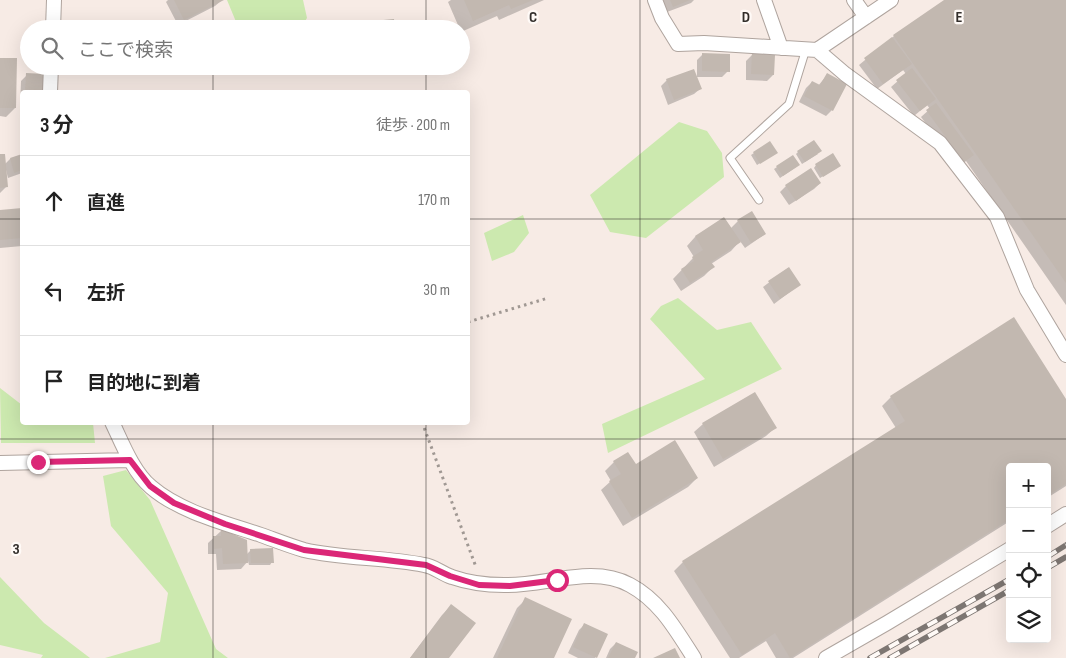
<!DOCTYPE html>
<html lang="ja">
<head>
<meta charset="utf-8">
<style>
	body { margin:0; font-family:"Sofia Sans Condensed","Noto Sans JP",sans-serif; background:#f6f6f6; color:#222 }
	.controls { position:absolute; right:15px; bottom:15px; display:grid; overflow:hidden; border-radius:5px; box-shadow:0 5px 20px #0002 }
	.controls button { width:45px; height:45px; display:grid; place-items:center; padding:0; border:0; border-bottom:1px solid #e0e0e0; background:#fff; color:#222; font:25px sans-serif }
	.stop { position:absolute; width:15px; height:15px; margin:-11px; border:4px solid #db2777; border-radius:50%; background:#fff }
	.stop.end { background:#db2777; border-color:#fff; box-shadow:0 1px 5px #0008 }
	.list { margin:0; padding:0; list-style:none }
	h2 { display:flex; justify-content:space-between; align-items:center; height:65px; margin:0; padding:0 20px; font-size:21px }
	h2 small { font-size:16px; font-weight:400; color:#767676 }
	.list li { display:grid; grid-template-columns:32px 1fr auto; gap:15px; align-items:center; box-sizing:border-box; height:90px; padding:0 20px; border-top:1px solid #e0e0e0 }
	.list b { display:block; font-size:19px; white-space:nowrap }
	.list em { font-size:16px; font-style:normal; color:#767676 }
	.icon { flex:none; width:28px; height:28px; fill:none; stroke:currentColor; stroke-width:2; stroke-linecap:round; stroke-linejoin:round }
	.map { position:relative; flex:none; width:1066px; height:658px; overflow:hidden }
	.search { position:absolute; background:#fff; box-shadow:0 5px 20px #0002; left:20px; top:20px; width:450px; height:55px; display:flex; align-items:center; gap:12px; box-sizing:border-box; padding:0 18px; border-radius:28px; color:#767676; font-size:19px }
	.panel { position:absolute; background:#fff; box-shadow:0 5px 20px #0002; left:20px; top:90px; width:450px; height:335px; border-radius:5px }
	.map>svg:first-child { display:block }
</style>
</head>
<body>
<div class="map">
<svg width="1066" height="658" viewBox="0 0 1066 658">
	<rect width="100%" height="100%" fill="#f7ebe5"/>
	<path fill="#cce9af" d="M227,0H303L307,18L300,29H239Z
		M679,122L707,131L722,153L724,177L646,238L610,232L590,195Z
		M523,215L529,233L514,252L492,261L484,233Z
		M678,298L717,330L751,322L782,369L608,453L602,424L705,379L650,319L661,306Z
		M0,388L22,405V422L93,423L95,443H1Z
		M126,470L150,500L216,649L228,658H105L160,642L168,593L111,526L103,476Z
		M0,577L44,623L90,658H41L43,655L0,645Z"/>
	<path fill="#0003" d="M168,0H220L221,1L215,6L178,25L166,2Z
		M451,0H544L499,20L497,16L461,32L448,2Z
		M662,0H694L691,3L667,12Z
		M946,0H1066V305L966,161L958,167L921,117L930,109L927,105L914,116L891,87L906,74L903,70L877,89L859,65L894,36Z
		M703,54L728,71L722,77H697V60Z
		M752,55L773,56V75L767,81L746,80V61Z
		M0,59L15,108L6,117L0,116Z
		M27,75H43V92H22V107H20L21,81Z
		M827,75L832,110L826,116L799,102L806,88L812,82L818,86Z
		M667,80L700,89L694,94L668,105L661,86Z
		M22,150V173L8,178L6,170V187L0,193V155L4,165L10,159L21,156L20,152Z
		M798,152L818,154L802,164L796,154Z
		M754,153H776L757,165L751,155Z
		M816,165L837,168L820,178L814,168Z
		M777,167H796L780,178L774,169Z
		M820,183L814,189L789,205L780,192L786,186Z
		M22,210V246L0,248V211Z
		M752,213L765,234L745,248L740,241L731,251L711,264L713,267L704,276L681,291L673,279L694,257L687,246L695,237L724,218L731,228L738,221Z
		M788,268L799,285L774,304L763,287Z
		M1014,319L1066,401V486L1047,498V467H1010V521L793,658H776L766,641L739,658H730L674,571L683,562L896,428L882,406L891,397Z
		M703,424L775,428L766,436L714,467L694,432Z
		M614,462L635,466L697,478L688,487L623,526L601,490L611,481L605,471Z
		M221,531L245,540L246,555L251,550L272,562L270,565H249L248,561L241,569L217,570L216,554H208V543Z
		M526,599L552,658H493L517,608Z
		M451,606L447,658H410L442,615Z
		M585,624L607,635L595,658H578L568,653L579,630Z
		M616,643L633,658H606L610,649Z"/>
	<path fill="#c2b8b0" d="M174,0H224L184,20Z
		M464,0H533L511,9L509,5L473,21Z
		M670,0H690L673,7Z
		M944,0H1066V283L893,35Z
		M394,19L395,29H340V24Z
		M892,37L912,64L883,84L864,58Z
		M702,53L730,54V72L702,71Z
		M752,53L775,55L774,75L751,74Z
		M0,58H17L16,108H0Z
		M912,68L936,99L920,111L896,80Z
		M694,69L702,89L674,100L666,79Z
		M26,73L45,74L44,92H25Z
		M827,73L847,84L833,111L804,96L812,81L820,85Z
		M936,103L974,155L964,162L926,110Z
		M814,140L822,151L805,162L797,151Z
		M770,141L778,153L760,164L753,152Z
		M833,153L841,166L823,177L815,164Z
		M0,154H5L8,187L0,188Z
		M22,154V170L14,173L10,158Z
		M793,155L800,165L783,176L776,166Z
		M811,168L821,183L796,201L785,185Z
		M22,208V238L0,240V210Z
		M752,211L766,234L751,243L737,220Z
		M724,217L741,242L711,262L715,267L690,283L681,269L694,261L692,257L703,250L695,236Z
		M789,267L801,285L780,299L768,281Z
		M1014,317L1066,399V484L1047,496V467H1010V519L790,658L775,633L742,655L682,561L905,421L890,396Z
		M755,392L777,428L723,459L702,423Z
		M675,440L698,478L632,518L609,481L621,474L613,461L628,452L636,464Z
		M221,529L247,540L248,563L223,564L222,548L214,549L213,536H221Z
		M273,548L274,563H251L250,549Z
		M525,597L572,619L554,658H497Z
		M451,604L476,623L449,658H410Z
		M584,623L608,634L597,658L573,647Z
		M616,642L638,652L635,658H608Z
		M675,648L680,658H653Z"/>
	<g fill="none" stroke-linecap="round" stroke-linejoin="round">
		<g stroke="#afa49e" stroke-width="9">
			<path id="lane" d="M759,200L730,158L789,104L806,49"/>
		</g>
		<g stroke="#afa49e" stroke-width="16">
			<path id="street" d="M655,0L662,18L678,44L704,43L817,50L891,0
				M764,0L781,48
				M854,0L866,17
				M53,29L54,0
				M817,50L845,74L940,143L997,217L1027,290L1066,355
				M50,92L51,66
				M112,422C122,443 133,472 151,487C180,512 225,523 261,535C275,540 290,546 304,550C343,559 385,557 424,565C434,566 442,574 452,577C469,583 485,585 504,585C544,587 591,564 630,585C660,601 676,630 694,658
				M0,463L130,460
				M1047,526L1066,514
				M826,658L887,623L1010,549"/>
		</g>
		<path stroke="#a09893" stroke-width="3" stroke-dasharray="2.5 4" stroke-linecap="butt" d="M468,322L548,298
			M422,422L476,567"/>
		<use href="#lane" stroke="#fff" stroke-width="7"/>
		<use href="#street" stroke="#fff" stroke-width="14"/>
		<g stroke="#7d7672" stroke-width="5.5">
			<path id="rail" d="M1047,557L1066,545
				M1047,568L1066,557
				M870,658L1010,579
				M890,658L1010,590"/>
		</g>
		<use href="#rail" stroke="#fffaf7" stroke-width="4" stroke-dasharray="11" stroke-linecap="butt"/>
	</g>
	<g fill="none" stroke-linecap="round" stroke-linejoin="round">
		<path stroke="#db2777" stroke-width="6" d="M38,462L130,460L150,486L174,503L225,524L304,550L426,565L450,576L479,585L510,586L557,580"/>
	</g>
	<path fill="none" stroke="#332f2c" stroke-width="1" stroke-opacity="0.55" d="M213,0V29M426,0V29M640,0V658M853,0V658M213,66V92M426,66V92M0,219H22M468,219H1066M213,422V658M426,422V658M0,439H1066"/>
	<g font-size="16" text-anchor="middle" font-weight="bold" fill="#332f2c" stroke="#fffaf7" stroke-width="4.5" stroke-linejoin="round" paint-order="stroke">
		<text x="533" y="22">C</text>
		<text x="746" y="22">D</text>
		<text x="959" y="22">E</text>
		<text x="16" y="554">3</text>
	</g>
</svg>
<div class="controls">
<button>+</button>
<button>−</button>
<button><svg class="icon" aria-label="locate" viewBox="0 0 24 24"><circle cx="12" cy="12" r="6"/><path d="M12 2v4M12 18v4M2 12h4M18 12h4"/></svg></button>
<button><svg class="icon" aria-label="layers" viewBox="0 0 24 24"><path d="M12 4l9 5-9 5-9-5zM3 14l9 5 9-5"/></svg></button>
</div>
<div class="stop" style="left:557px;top:580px"></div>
<div class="stop end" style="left:38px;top:462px"></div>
<div class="search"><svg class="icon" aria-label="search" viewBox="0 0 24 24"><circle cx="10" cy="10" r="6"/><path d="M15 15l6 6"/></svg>ここで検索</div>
<section class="panel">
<h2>3 分<small>徒歩 · 200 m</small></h2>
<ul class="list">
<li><svg class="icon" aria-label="ahead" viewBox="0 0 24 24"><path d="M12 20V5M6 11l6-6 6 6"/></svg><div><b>直進</b></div><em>170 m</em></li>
<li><svg class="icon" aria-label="left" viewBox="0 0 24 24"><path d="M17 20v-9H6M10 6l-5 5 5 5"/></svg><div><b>左折</b></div><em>30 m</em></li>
<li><svg class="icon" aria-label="arrive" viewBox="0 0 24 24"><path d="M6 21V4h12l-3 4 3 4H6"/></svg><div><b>目的地に到着</b></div></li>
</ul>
</section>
</div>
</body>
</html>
